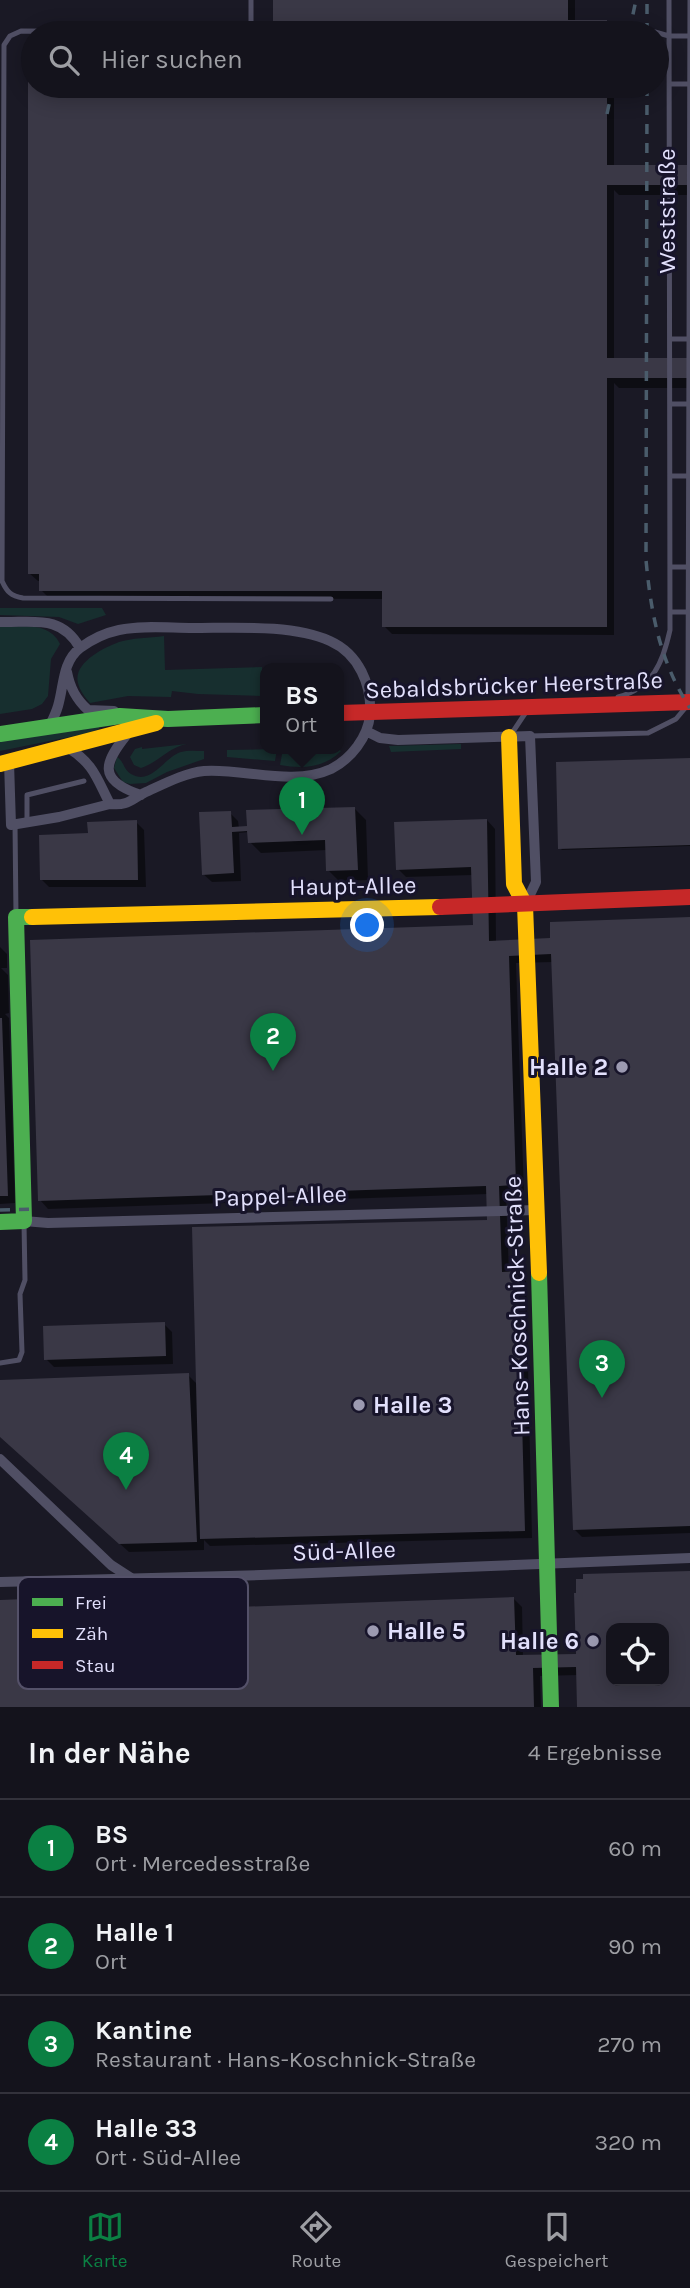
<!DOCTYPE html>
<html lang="de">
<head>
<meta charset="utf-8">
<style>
	body { margin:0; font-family:Karla,sans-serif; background:#212029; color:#f1f3f6 }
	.controls { position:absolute; right:21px; bottom:21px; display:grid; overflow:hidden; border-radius:14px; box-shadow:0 4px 18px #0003 }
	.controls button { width:63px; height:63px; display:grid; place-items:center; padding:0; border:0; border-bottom:2px solid #33323b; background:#14131c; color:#f1f3f6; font:35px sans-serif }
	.you { position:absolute; left:368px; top:926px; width:24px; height:24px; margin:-18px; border:5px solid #fff; border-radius:50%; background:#1a73e8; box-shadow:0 0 0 10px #1a73e833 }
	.badge { display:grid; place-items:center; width:46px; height:46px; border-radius:50%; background:#0b8043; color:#fff; font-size:23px; font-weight:700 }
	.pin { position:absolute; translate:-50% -58px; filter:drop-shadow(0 2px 4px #0008) }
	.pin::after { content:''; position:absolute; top:37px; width:24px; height:21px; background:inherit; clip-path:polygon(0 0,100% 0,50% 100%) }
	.popup { position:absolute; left:260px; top:663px; width:84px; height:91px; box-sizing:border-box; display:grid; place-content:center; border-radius:14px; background:#14131c; filter:drop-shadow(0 2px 5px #0005); font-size:23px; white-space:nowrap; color:#9d9ea3 }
	.popup b { font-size:26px; color:#f1f3f6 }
	.popup::after { content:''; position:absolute; left:50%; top:100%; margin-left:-14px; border:14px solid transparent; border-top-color:#14131c }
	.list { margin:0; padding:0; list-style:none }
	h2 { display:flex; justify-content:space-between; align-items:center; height:91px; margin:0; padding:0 28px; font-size:30px }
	h2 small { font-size:23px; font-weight:400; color:#9d9ea3 }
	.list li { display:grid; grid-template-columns:46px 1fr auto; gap:21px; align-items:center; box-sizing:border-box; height:98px; padding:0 28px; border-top:2px solid #33323b }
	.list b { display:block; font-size:26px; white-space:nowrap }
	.list p { margin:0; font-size:23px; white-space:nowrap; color:#9d9ea3 }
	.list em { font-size:23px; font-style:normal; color:#9d9ea3 }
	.icon { flex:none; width:38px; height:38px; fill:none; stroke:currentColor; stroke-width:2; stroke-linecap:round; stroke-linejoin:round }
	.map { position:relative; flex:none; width:690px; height:1707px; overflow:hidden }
	.search { position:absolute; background:#14131c; box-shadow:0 4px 18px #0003; left:21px; right:21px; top:21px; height:77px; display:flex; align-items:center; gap:18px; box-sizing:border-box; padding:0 24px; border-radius:38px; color:#9d9ea3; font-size:26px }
	.sheet { height:483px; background:#14131c }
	nav { display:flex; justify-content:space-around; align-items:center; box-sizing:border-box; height:98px; border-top:2px solid #33323b; background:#14131c; font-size:19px; color:#9d9ea3 }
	nav a { display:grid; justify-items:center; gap:4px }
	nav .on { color:#0b8043 }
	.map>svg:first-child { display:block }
</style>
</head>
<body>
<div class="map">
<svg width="690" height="1707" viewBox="0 0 690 1707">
	<rect width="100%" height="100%" fill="#1a1925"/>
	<path fill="#172f2f" d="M0,608H102L106,615L78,624L59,617L0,615Z
		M0,627C21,627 49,621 60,644L51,659L48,696L42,704L32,709L0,714Z
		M164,636L165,670L262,667V696L198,694L172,691L171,697L128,696L90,703C85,697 80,691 78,683C73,663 103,648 119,642C132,638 149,638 164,636Z
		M99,727V729L89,733L0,751V741Z
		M187,744C169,747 159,762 141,768L134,765L130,757L135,749L142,747V749Z
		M461,744V749L391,752L389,746Z
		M277,749L275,761L227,757V750Z
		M283,749H338L341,751C324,768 303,769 280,765Z
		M204,751V759L167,772L146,783L130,784L123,782L114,768L117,757C124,761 123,769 131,774C152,786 164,757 181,752C188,750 196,751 204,751Z"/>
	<path fill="#0007" fill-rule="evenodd" d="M275,0H575V22H606L614,30V33H275Z
		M30,61H33V86H614V167H690V195H619L614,190V360H690V388H619L614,383V635L392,634L384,626V599L49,598L41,590V581H38L29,573Z
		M690,760V846L562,850L560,848Z
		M355,809L366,820L368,880L339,881L328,870L327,850L261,853L250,842L249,832L239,833L241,881L212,882L203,874L230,813L238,821L239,828Z
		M487,820L495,829L496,942L552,940L690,919V1533L582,1537L574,1529L553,962L516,963L524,1193L506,1194L509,1273H518L526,1281L532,1538L210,1546L204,1540V1550L129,1552L0,1436V1381L188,1375L198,1385L489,1221L488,1194L48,1209L40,1200L475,927L473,875L406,877L398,869Z
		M136,822L144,830L146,887H49L41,879L90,835Z
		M0,947L7,954V968H1L8,975L9,1013L5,1014L9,1018L15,1203L0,1204Z
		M164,1324L172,1332L173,1364L54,1367L46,1359Z
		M690,1573V1707L578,1675L540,1676L541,1707H0V1602L236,1592L244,1601V1608L514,1599L522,1607L523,1657L577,1655L576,1595ZM611,1628H664V1681H611Z"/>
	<path fill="#3a3846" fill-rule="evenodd" d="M273,0H568V20H607V33H273Z
		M28,60H33V86H607V165H690V185H607V358H690V378H607V627H382V591H39V574H28Z
		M690,758V845L558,849L556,762Z
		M355,807L358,870L326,871L325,840L248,843L247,831L232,832L234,873L202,875L199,812L231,811L232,827L247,826L246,810Z
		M487,819L489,941L550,938V922L690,917V1526L573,1530L551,954L509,956L516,1185L499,1186L502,1272L518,1271L525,1531L200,1539L192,1227L487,1220L486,1186L38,1201L30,940L473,925L471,867L396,870L394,822Z
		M137,820L138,880H40L39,835L88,833L87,822Z
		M0,1018H2L8,1196H0Z
		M165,1322L166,1356L44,1360L43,1326Z
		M189,1373L197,1542L119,1544L0,1437V1380Z
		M690,1571V1707H577L576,1667L533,1668L534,1707H0V1600L237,1591V1607L514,1597L516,1655L576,1654L574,1593H576V1579H583V1574ZM611,1628H664V1681H611Z"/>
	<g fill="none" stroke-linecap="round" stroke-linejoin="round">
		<path stroke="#504f64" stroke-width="5" d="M251,32V0
			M269,32L21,31L10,36L4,45L2,581C7,592 11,596 23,598L331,599
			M612,32H655L669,36H690
			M670,84H690
			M670,339H689
			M670,404H689
			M670,476H689
			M670,567H689
			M670,612H690
			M618,697C653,688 663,662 670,630L669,0
			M688,698L690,0
			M510,736L526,712
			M530,736L648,733L676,719L686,707
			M15,824L16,916
			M27,824V795L84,781
			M0,1363L19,1360L22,1352L20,1294L25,1280L24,1223"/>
		<path stroke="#504f64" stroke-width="10" d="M0,622C33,623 61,614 80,648
			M67,672C70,688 76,699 88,710L114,711
			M366,731L380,738L398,740L530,736L536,882L525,905
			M129,732C104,762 96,780 141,795
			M67,747C94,764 96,777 110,804
			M9,762L11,825L59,817L110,804C128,806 130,800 144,793C162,785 184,773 204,771C244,768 292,787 331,769C351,759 368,737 370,715C372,685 359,654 330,641C292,624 234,628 193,628C169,628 142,625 119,630C105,633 92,639 80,648C62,662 64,686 58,706C56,713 53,719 50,725
			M24,1221L48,1223L537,1210
			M0,1459L111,1565L131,1578
			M0,1582L261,1575L690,1558"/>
		<path stroke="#4caf50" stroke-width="16" d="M0,734L120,716L168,719L265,715
			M0,1222L24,1221L16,917H32
			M539,1273L551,1707"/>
		<path stroke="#ffc107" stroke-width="16" d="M509,737L514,884L525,905L539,1273
			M0,764L156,723
			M32,917L440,907"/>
		<path stroke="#c62828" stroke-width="16" d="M339,713L690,702
			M440,907L690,897"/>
		<path stroke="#4a5c6b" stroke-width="3.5" stroke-dasharray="10 9" stroke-linecap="butt" d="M629,33L636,0
			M647,33V0
			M647,86L646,560C651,614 660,662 690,708
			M607,114L613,86
			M0,1210L34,1209"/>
	</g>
	<g fill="#9c9ab1" stroke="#17142a" stroke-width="2.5">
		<circle cx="622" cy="1067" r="7"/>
		<circle cx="359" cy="1405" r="7"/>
		<circle cx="373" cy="1631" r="7"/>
		<circle cx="593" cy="1641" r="7"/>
	</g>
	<g text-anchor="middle" stroke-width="6" stroke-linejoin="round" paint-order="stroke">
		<g font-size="24" fill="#e2e0fc" stroke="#17142a">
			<text transform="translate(667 211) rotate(-90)" y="8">Weststraße</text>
			<text transform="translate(514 685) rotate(-2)" y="8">Sebaldsbrücker Heerstraße</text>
			<text transform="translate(353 886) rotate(-1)" y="8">Haupt-Allee</text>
			<text transform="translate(280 1196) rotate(-2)" y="8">Pappel-Allee</text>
			<text transform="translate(517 1306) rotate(-92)" y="8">Hans-Koschnick-Straße</text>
			<text transform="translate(344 1551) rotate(-2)" y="8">Süd-Allee</text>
		</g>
		<g font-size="24" font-weight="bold" fill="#e2e0fc" stroke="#17142a" text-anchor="end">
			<text x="608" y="1075">Halle 2</text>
			<text x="373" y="1413" text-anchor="start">Halle 3</text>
			<text x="387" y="1639" text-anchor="start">Halle 5</text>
			<text x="579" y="1649">Halle 6</text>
		</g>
	</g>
	<rect x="18" y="1577" width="230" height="112" rx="10" fill="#17142a" stroke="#545169" stroke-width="2"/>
	<rect x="32" y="1598" width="31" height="8" fill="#4caf50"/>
	<rect x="32" y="1629" width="31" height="9" fill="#ffc107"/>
	<rect x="32" y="1661" width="31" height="8" fill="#c62828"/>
	<g font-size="19" fill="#e2e0fc">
		<text x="75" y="1609">Frei</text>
		<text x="75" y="1640">Zäh</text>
		<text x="75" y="1672">Stau</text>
	</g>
</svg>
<div class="controls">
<button><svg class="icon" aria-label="locate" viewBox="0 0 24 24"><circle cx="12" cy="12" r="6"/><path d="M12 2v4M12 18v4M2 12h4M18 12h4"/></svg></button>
</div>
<div class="you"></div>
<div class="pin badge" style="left:302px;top:835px">1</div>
<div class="popup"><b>BS</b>Ort</div>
<div class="pin badge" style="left:273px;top:1071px">2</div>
<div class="pin badge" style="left:602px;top:1398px">3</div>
<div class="pin badge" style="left:126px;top:1490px">4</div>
<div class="search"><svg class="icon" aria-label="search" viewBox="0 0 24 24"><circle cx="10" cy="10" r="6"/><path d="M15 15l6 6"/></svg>Hier suchen</div>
</div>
<section class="sheet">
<h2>In der Nähe<small>4 Ergebnisse</small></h2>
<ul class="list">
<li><span class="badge">1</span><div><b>BS</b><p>Ort · Mercedesstraße</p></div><em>60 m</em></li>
<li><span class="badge">2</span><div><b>Halle 1</b><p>Ort</p></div><em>90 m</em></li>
<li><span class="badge">3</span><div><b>Kantine</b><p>Restaurant · Hans-Koschnick-Straße</p></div><em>270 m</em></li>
<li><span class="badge">4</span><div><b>Halle 33</b><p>Ort · Süd-Allee</p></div><em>320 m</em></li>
</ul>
</section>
<nav>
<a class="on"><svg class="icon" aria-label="map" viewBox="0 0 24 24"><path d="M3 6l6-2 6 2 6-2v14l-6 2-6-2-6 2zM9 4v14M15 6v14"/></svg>Karte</a>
<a><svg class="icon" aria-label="directions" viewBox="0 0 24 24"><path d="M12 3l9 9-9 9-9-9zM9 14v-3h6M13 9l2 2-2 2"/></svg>Route</a>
<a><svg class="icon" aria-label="saved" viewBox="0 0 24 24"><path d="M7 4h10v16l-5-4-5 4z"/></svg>Gespeichert</a>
</nav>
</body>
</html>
